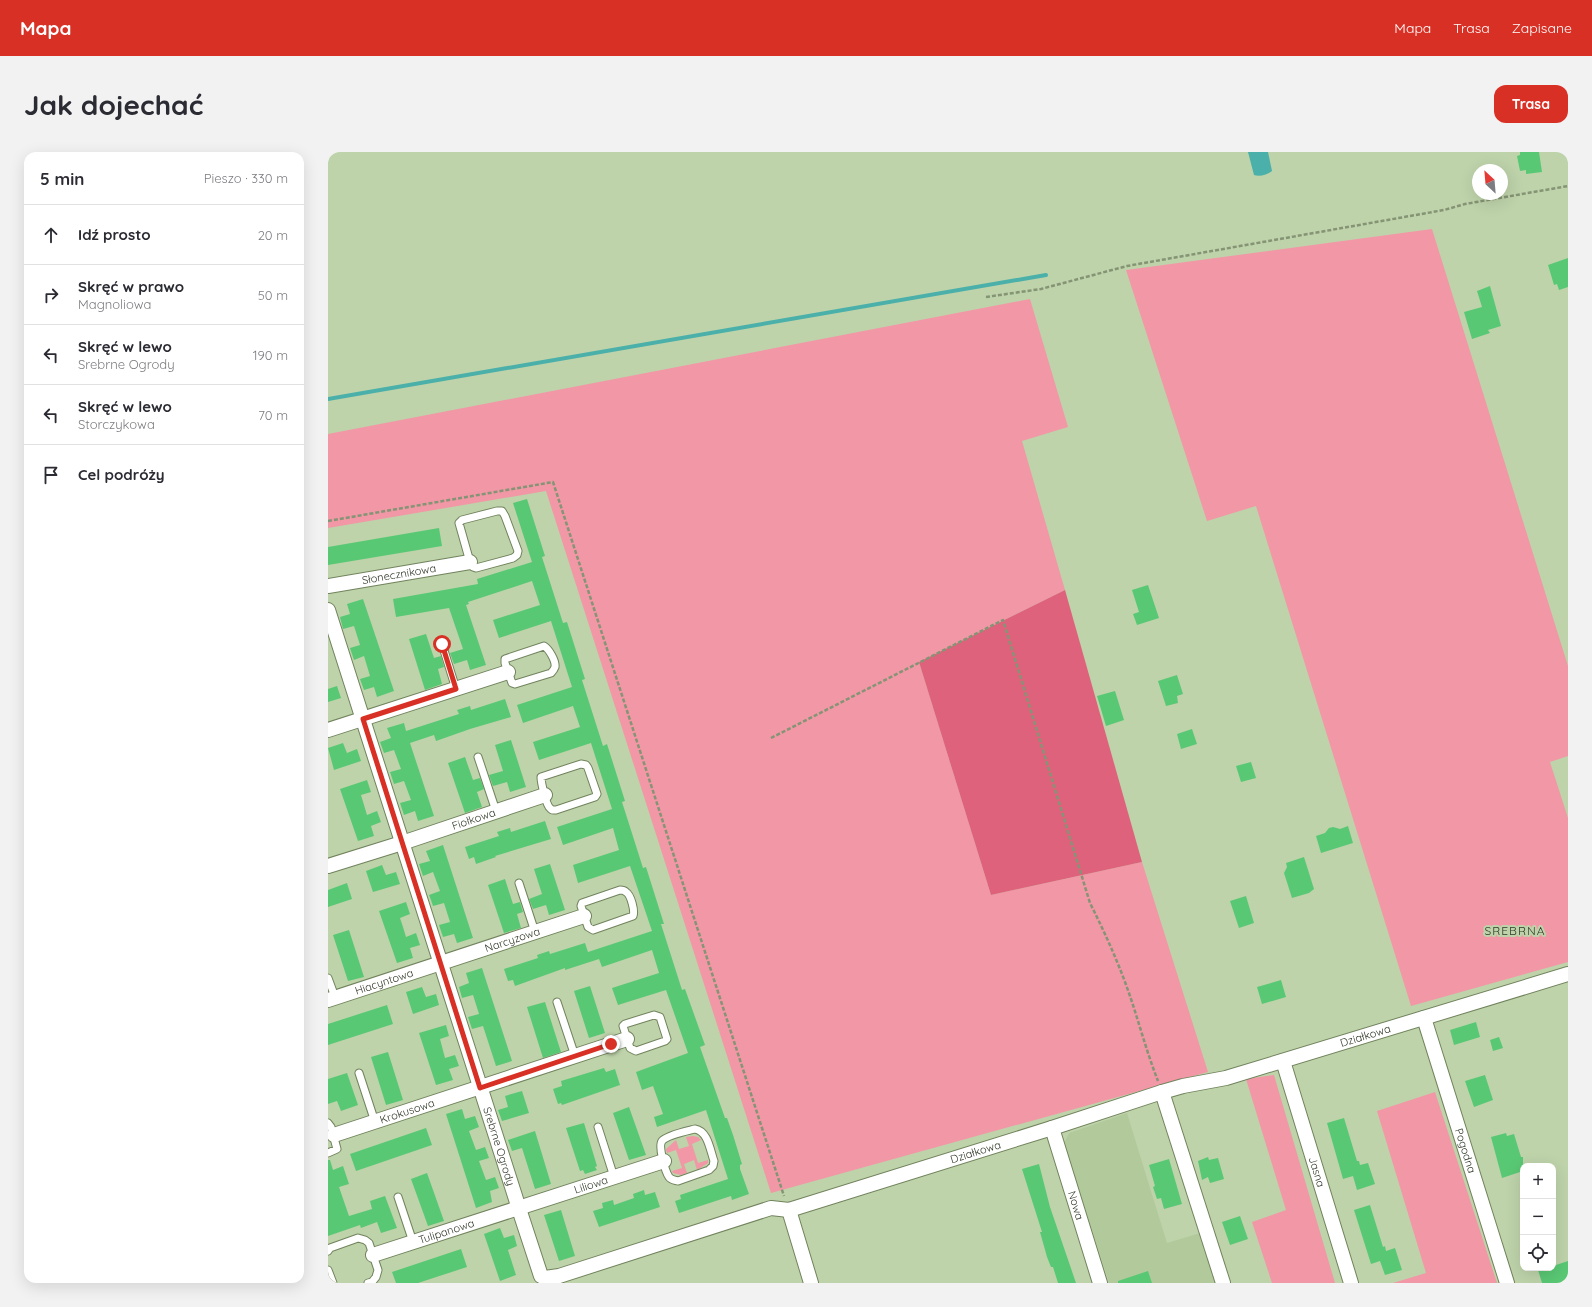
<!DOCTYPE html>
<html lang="pl">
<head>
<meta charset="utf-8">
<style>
	body { margin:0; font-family:Quicksand,sans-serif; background:#f2f2f3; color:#2b2b33 }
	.controls { position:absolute; right:12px; bottom:12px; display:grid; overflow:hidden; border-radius:8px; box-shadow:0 4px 16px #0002 }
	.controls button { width:36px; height:36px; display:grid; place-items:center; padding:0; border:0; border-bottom:1px solid #e1e1e2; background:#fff; color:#2b2b33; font:20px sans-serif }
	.compass { position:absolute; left:1144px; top:12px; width:36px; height:36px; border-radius:50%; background:#fff; box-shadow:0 4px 16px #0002; rotate:334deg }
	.stop { position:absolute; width:12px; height:12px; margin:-9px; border:3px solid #d93025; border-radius:50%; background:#fff }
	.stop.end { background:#d93025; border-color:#fff; box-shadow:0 1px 4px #0008 }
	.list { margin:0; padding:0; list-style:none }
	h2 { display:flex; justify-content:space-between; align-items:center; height:52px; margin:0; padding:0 16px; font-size:17px }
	h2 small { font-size:13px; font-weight:400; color:#7c7c81 }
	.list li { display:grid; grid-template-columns:26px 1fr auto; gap:12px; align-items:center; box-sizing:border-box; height:60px; padding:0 16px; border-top:1px solid #e1e1e2 }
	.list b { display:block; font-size:15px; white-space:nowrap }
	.list p { margin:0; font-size:13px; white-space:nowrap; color:#7c7c81 }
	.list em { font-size:13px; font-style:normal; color:#7c7c81 }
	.icon { flex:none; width:22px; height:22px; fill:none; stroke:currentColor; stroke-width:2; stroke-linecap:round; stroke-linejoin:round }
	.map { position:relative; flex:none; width:1240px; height:1131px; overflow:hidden; border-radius:12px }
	header { display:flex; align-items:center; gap:24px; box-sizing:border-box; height:56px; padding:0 20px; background:#d93025; color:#fff }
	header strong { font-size:19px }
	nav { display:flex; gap:22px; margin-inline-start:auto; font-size:14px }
	.intro { display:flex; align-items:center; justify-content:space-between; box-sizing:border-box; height:96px; padding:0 24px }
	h1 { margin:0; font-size:28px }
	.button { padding:10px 18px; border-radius:12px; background:#d93025; color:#fff; font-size:14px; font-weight:700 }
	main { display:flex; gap:24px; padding:0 24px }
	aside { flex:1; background:#fff; border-radius:12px; box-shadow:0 4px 16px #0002 }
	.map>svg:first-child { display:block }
</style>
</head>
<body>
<header>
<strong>Mapa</strong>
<nav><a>Mapa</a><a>Trasa</a><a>Zapisane</a></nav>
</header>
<div class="intro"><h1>Jak dojechać</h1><a class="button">Trasa</a></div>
<main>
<aside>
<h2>5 min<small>Pieszo · 330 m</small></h2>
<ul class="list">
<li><svg class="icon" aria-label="ahead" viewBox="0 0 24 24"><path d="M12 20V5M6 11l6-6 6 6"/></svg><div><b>Idź prosto</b></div><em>20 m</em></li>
<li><svg class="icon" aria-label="right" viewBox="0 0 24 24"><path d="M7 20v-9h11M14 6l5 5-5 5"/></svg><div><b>Skręć w prawo</b><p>Magnoliowa</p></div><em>50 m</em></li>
<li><svg class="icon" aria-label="left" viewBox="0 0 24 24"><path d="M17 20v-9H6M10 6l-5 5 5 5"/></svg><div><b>Skręć w lewo</b><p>Srebrne Ogrody</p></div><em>190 m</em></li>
<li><svg class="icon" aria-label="left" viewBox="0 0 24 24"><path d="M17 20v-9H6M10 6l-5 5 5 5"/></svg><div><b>Skręć w lewo</b><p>Storczykowa</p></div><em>70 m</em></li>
<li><svg class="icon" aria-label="arrive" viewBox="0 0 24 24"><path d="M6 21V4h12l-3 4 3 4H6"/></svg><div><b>Cel podróży</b></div></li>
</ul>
</aside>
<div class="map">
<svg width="1240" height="1131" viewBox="0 0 1240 1131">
	<rect width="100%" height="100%" fill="#bed3aa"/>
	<path fill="#b2ca9b" d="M799,961L839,1091L872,1081L888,1131H781L736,991L741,981Z"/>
	<path fill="#f297a6" d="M1104,77L1240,514V604L1222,610L1240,666V810L1083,854L928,354L879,369L798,118Z
		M702,147L740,275L694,289L737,438L591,510L663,743L814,710L880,920L443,1041L218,339L0,376V282Z
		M946,923L1007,1131H944L924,1070L958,1058L918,927Z
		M1107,940L1169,1131H1065L1098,1121L1049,959Z
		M365,984L370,985L373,988L364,992L370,1011L380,1008V1011L369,1018L366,1008L356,1012L359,1021L353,1023L345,1021L344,1019L354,1016L348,998L339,1001L338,997L348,988L351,997L361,994L358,985Z"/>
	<path fill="#df627c" d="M737,438L814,710L663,743L591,510Z"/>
	<path fill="#4bb0a9" d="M920,0H940L944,19C939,23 931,25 926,23Z"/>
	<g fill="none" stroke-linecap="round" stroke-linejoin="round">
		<path stroke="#4bb0a9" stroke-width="4" d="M0,247L718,123"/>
	</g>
	<path fill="#59c874" d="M1192,0H1211L1214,20L1198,22V18L1192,19L1189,4L1192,3Z
		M1240,106V135L1231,138L1229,132L1226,133L1220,113Z
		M1162,134L1173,174L1160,178L1162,181L1144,187L1136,160L1154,155L1149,139Z
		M199,347L217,404L214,405L235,471L239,470L257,527L254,528L275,594L279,592L297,649L294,650L302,675L315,716L318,715L336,772H333L354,838L357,837L377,893L372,895L397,966H399L405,983L414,1012L412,1013V1017L421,1042L404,1048L403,1044L351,1061L347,1049L353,1047L352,1043L400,1027L378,958L329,975L326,965L335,962L325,934L314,938L308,920L360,901L338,838L290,853L284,836L331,821L324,798L274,815L271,807L237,818V816L187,834L185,828L180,829L176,817L210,806L209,803L221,799L222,802L257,791L260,800L324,779L302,714L250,731L245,713L291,698L285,676L235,693L229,675L284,657L263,591L211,608L205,590L252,575L245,554L195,571L189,553L244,535L223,469L171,486L165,468L212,453L204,429L140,450L141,452L138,453L158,513L142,518L139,508L126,512L122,501L135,497L121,456L68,465L65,447L150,432L149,427L204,410L185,351Z
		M111,376L114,394L0,413V395Z
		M820,433L831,466L809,473L805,462L811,460L804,438Z
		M35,447L66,539L49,545L46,535L36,538L32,527L42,524L36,504L26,508L22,496L32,493L26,474L15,477L12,465L22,462L19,452Z
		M98,482L106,506L113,504L116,515L110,517L114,532L97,538L81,487Z
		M849,523L855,542L849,544L850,551L838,554L830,529Z
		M9,534L13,546L0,550V537Z
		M787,539L796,568L778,574L769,544Z
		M177,547L183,565L142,577L108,589L106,583L82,591L106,664L90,669L87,659L76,663L72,651L83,648L76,629L66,632L62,620L73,617L66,598L56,601L52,590L63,586L59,576L76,571L78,579L131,562L129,558L142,554L143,558Z
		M864,577L869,592L853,597L849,582Z
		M183,588L198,635L182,640L179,630L165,634L161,623L175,619L167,593Z
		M15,591L19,601L29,597L33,609L6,618L0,596Z
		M137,605L145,628L152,626L156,637L149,640L154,655L137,661L120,611Z
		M923,610L928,626L913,630L908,614Z
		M39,628L43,640L33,643L39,663L49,659L53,670L43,674L46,684L30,689L12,637Z
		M217,669L223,687L167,704L168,705L148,712L146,705L141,707L137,695L171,684L169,680L182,676L183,680Z
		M1020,674L1025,691L993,701L988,684L997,681L1001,676L1005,675L1012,677Z
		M115,693L145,786L129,791L126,782L115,785L111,773L122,770L116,751L105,754L103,748L101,743L112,739L105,720L95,724L91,712L102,709L98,699Z
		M976,705L986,737L981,741L964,746L956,721L959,715L958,711Z
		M222,712L237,758L221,763L218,753L205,757L201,747L214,742L206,717Z
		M54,713L58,723L68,720L72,732L45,740L38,719Z
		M177,727L185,752L192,750L195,760L189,762L193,776L176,781L160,733Z
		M19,731L24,747L0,755V738Z
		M918,744L926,771L911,776L902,749Z
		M78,750L82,762L72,766L75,775L78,785L88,781L92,793L82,796L85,806L69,811L51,759Z
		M21,778L36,825L20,829L5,783Z
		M154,816L184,909L168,914L155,874L144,877L140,865L151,862L145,843L134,846L131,835L141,831L138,821Z
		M953,828L958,845L934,852L929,835Z
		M262,834L277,881L261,886L246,839Z
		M94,835L98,845L108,842L111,853L85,862L78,840Z
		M217,850L233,900L215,906L199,855Z
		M59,853L65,872L0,893V872Z
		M1148,870L1152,885L1126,893L1122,878Z
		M118,873L121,884L112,887L117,906L127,903L131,914L121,917L125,928L108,933L91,881Z
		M1171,885L1175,896L1165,899L1162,888Z
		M60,900L75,948L58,953L43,905Z
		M276,916L278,920L287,917L292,933L234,953L233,951L230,952L225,937L234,934L233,929Z
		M19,921L30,953L13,959L9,949L0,952V927Z
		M1157,923L1165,948L1146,955L1137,929Z
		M194,939L201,961L174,969L170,958L180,955L177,944Z
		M301,955L318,1003L301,1008L285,961Z
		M134,957L137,967L147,964L151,975L141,979L148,998L157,995L161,1006L151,1009L158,1028L167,1025L171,1036L162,1039L164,1050L148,1056L118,962Z
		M1016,966L1029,1009H1031L1032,1013L1040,1011L1047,1032L1029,1038L1025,1024L1015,1027L999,971Z
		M256,971L269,1014L267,1015L269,1018L257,1022L255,1018L252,1019L238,976Z
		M98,976L104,993L28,1019L22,1002Z
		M207,979L223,1032L207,1037L194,996L184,999L180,988Z
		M1178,981L1179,984L1186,982L1193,1005H1195V1019L1174,1026L1163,985Z
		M880,1005L881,1008L890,1006L896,1027L882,1031L880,1025L874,1028L870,1009Z
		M841,1007L854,1052L836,1057L833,1046L829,1047L825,1035L827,1034L821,1013Z
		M0,1008H2L5,1018L15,1014L21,1032L11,1035L21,1064L44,1057L42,1049L57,1044L69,1076L53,1081L49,1070L33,1076L32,1073L0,1084Z
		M711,1012L722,1055L748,1131H730L725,1115H723L719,1105L712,1080H714L694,1017Z
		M99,1021L116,1069L100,1074L83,1027Z
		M316,1038L317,1043L327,1040L332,1055L271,1075L265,1059L275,1056L274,1051L285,1048L286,1053L306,1046L305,1042Z
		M1042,1053L1055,1095L1057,1094L1058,1099L1067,1096L1074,1118L1057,1123L1052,1109L1043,1112L1026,1058Z
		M233,1058L247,1104L231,1109L216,1063Z
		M912,1064L920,1087L902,1093L894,1070Z
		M172,1076L176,1086L186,1083L189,1094L180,1098L188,1123L172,1129L156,1082Z
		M133,1097L139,1115L90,1131H68L64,1120Z
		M1240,1109V1131H1214L1210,1118L1225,1116V1114Z
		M820,1119L824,1131H790V1129Z"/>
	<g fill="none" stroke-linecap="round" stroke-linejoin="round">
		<g stroke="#71835d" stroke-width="9">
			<path id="service" d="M169,359H174L177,364L190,399L189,403L185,406L148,416L145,415L142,410L131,371L134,368Z
				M114,492L128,537
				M216,494C221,497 228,509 227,515C226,518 225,519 223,521L187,532L184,531L177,511V507Z
				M150,605L168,659
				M253,612L258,613L260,616L269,642L267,645L228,658C225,658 224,659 222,656C218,653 213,630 213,625Z
				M191,731L207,780
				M292,738C294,738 296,738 298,740C303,743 307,759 305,764L265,778L260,775L253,754L254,751Z
				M0,826L7,845
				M229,850L247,904
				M326,863L332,865L339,887L337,889L308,899L302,896L295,874L297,872Z
				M31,921L47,970
				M0,971L3,975L9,997L0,1001
				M270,975L286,1025
				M367,977C380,979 382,998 386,1009L385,1014L381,1018L350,1029C346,1028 343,1028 341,1025C337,1019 330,994 334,989C339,983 359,979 367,977Z
				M70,1045L85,1090
				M0,1099L2,1096L30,1086L37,1088L41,1091L50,1118L48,1125L44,1130L40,1131
				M0,1118L5,1131"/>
		</g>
		<g stroke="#71835d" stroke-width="16">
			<g id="minor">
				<path id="s1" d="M0,434L142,410"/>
				<path id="s2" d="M0,458L194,1066L213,1124L217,1126L231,1124L443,1056L461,1058L724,976L834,940L855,934L898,926L1240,822"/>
				<path d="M0,578L180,520"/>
				<path id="s3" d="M0,714L74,691L217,643"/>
				<path id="s4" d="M0,848L256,764"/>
				<path id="s5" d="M1096,866L1179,1131"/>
				<path id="s6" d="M955,909L1023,1131"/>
				<path d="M834,940L895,1131"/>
				<path id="s7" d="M724,976L772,1131"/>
				<path id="s8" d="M6,983L299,887"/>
				<path d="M461,1058L483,1131"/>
				<path id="s9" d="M45,1103L336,1009"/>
			</g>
		</g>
		<path stroke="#849475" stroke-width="2.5" stroke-dasharray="4 2" stroke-linecap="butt" d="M658,145L713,137L799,114L1116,58L1137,52L1240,34
			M0,369L225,330L456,1044
			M443,586L675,468L762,751C775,777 787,803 797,830C809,862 817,896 830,929"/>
		<use href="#service" stroke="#fff" stroke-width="7"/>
		<use href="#minor" stroke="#fff" stroke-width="14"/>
	</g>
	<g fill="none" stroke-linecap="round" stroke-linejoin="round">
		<path stroke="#d93025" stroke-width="5" d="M114,492L128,537L35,567L152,936L283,892"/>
	</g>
	<g text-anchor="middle" stroke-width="4" stroke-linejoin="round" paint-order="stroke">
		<g font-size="11" fill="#303828" stroke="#bed3aa">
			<text dy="4" stroke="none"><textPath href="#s1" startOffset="72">Słonecznikowa</textPath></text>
			<text dy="4" stroke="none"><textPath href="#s3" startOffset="153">Fiołkowa</textPath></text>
			<text dy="4" stroke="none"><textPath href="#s4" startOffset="194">Narcyzowa</textPath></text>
			<text dy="4" stroke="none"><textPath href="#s4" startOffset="59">Hiacyntowa</textPath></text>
			<text dy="4" stroke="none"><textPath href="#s2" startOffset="1561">Działkowa</textPath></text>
			<text dy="4" stroke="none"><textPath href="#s8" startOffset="77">Krokusowa</textPath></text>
			<text dy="4" stroke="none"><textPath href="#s2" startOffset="563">Srebrne Ogrody</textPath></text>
			<text dy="4" stroke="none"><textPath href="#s5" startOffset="139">Pogodna</textPath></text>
			<text dy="4" stroke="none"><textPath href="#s2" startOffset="1154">Działkowa</textPath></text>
			<text dy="4" stroke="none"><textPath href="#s6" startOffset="116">Jasna</textPath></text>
			<text dy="4" stroke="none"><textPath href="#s9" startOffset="229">Liliowa</textPath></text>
			<text dy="4" stroke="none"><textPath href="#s7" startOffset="81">Nowa</textPath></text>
			<text dy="4" stroke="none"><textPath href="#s9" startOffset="77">Tulipanowa</textPath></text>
		</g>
		<g font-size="12" letter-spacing="1" fill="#303828" stroke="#bed3aa">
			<text x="1187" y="783">SREBRNA</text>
		</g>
	</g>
</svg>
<div class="controls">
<button>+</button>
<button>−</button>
<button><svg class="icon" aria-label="locate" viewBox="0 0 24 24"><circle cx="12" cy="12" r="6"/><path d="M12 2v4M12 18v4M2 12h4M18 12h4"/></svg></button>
</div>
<svg class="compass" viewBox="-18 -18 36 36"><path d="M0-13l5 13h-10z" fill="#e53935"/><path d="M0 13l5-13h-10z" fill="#7c7c81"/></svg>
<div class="stop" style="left:114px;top:492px"></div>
<div class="stop end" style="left:283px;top:892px"></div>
</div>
</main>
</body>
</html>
